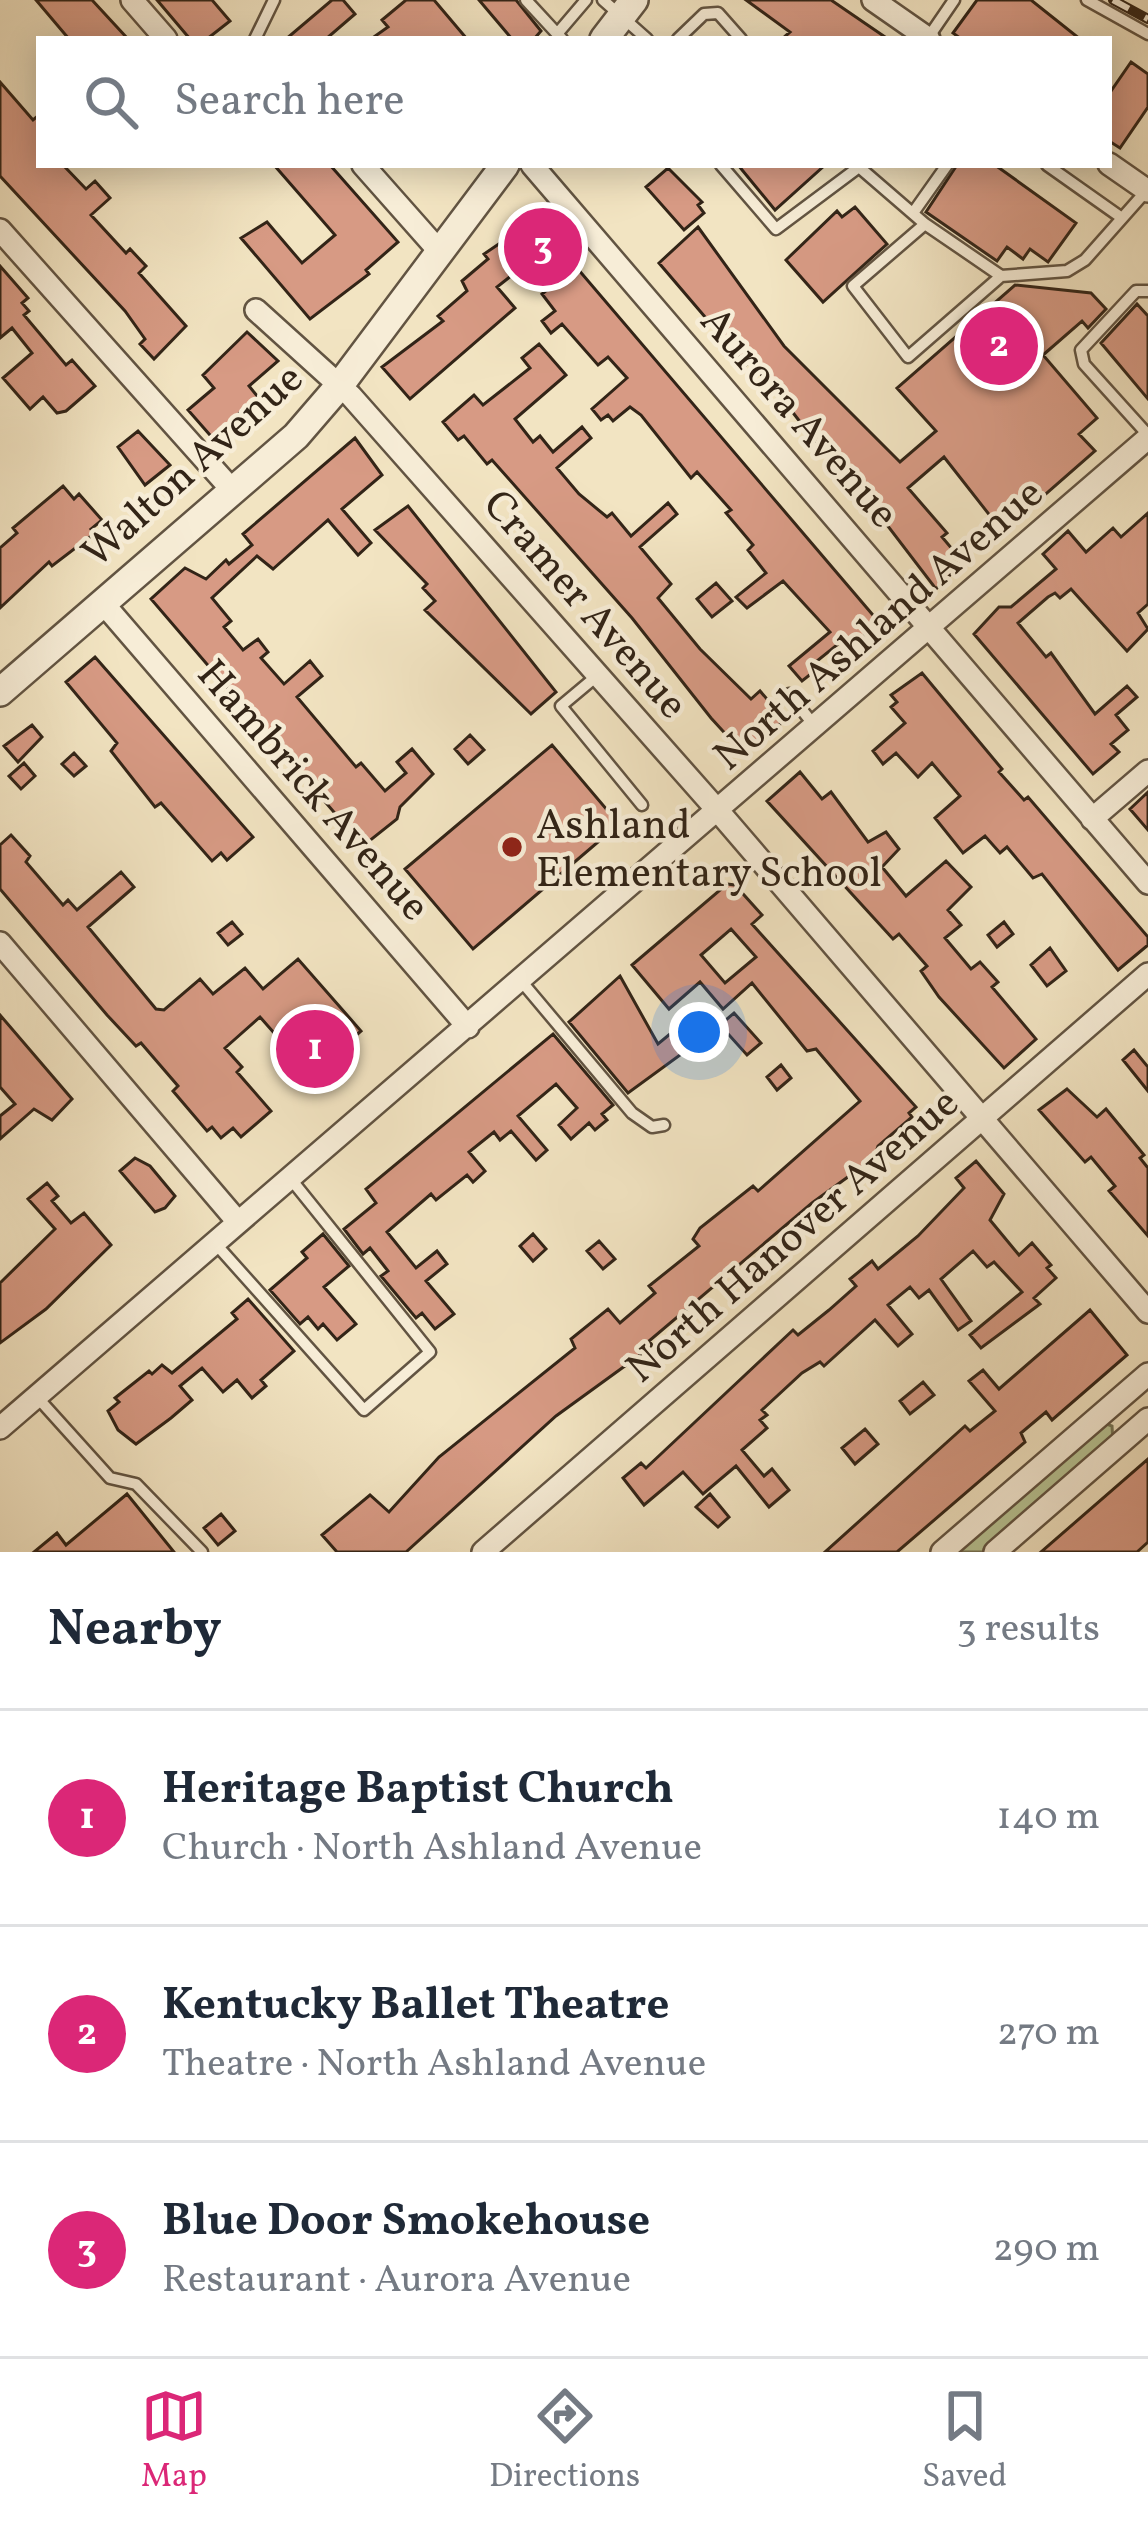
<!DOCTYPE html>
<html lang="en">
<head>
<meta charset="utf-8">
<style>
	body { margin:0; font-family:Vollkorn,serif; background:#f2f2f3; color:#1f2937 }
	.you { position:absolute; left:699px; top:1032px; width:42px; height:42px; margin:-30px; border:9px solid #fff; border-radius:50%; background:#1a73e8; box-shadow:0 0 0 18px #1a73e833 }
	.badge { display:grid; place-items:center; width:78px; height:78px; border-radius:50%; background:#db2777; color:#fff; font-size:39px; font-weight:700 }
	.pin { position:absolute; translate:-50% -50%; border:6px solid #fff; box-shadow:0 3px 12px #0006 }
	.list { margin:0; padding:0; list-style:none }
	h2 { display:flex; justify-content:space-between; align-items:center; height:156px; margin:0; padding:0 48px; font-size:51px }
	h2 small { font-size:39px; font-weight:400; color:#747a83 }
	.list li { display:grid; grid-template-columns:78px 1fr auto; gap:36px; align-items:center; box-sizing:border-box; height:216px; padding:0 48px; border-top:3px solid #e0e1e3 }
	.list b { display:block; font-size:45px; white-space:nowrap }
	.list p { margin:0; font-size:39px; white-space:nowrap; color:#747a83 }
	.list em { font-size:39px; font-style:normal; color:#747a83 }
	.icon { flex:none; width:66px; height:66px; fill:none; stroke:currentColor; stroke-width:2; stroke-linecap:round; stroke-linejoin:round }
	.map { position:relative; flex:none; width:1148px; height:1552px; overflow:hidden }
	.search { position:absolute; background:#fff; box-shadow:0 6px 30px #0003; left:36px; right:36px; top:36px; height:132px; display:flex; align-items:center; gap:30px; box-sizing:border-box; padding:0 42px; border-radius:0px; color:#747a83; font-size:45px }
	.sheet { height:804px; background:#fff }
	nav { display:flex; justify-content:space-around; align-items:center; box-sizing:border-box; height:168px; border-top:3px solid #e0e1e3; background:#fff; font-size:33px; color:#747a83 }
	nav a { display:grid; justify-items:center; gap:6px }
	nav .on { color:#db2777 }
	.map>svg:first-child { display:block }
</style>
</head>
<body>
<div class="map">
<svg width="1148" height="1552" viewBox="0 0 1148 1552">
	<rect width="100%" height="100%" fill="#f2e4c2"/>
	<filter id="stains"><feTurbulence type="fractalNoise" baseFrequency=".00167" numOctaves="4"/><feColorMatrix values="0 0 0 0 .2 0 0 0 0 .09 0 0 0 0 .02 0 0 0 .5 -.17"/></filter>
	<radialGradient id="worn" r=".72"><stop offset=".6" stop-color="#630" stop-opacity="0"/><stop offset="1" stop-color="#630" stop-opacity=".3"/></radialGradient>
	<path fill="#b8c595" stroke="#757456" stroke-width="3" d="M1104,1423L1112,1426L1113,1442L984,1552H952Z"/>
	<path fill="#d79a84" stroke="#322417" stroke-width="3" fill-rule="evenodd" d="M36,0H92L128,39H69Z
		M157,0H212L230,21L207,39H190Z
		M332,0H343L355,14L326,39H286Z
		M406,0H434L467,39H371L388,27L382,20Z
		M479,0H516L541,31L534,39H512Z
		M746,0H831L888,39H782L790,32Z
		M977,0H1031L1080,39H961L953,33Z
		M1131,62L1148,74V107L1120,148L1109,141V94Z
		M0,82L33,120L39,115V165H63L86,189L95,181L110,198L91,215L126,253L130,249L146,266L139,273L186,326L154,359L140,344L145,339L125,311L0,176Z
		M274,165H330L398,242L366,270L369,274L310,319L241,238L267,222L302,263L335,235Z
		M738,165H825L775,210Z
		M957,165H995L1076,223L1048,262L1030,249L1023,259L1007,247L997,261L926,212Z
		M668,168L702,202L698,205L704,213L684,230L646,187Z
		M855,207L887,244L823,302L786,260L837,211L842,217Z
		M549,216L564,233L554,241L878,621L851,649L843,640L812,665L816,670L802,681L789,666L830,632L783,581L747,608L736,597L766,573L748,550L753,545L726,513L731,510L697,472L691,478L641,415L630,407L613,421L608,415L601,420L592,409L627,378L608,357L598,365L562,324L551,333L542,321L555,311L542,294L557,282L535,257L497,287L515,308L410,399L382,367L443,321L438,316L467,291L462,281L488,259L484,254L534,220L539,225Z
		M698,227L784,346L900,462L936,431L897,388L1015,285L1091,293L1106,309L1088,328L1082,321L1043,355L1097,418L1079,434L1095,451L1016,520L1007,511L995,522L944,457L908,488L947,533L942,537L963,562L936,589L845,470L840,474L781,397L750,362L746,365L659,263Z
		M0,266L28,298L22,303L29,311L24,315L66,365L72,360L95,386L66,411L57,413L43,397L30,409L3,378L32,353L12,328L0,338Z
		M1137,304L1148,316V399L1101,343Z
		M247,332L278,361L249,386L258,397L235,417L227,427L230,431L217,443L188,410L214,388L203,375Z
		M539,344L566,375L515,419L533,442L540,436L553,452L582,427L591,438L557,468L579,494L607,517L612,513L631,536L668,503L677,514L640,547L671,584L658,598L700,649L751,699L760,691L785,720L749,751L742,752L711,718L632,618L492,460L487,464L464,436L458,440L443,422L474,395L483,405L530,368L522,358Z
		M138,431L170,465L145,485L118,447Z
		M355,438L382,475L342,509L371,543L358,555L328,520L273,569L257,556L212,598L231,621L224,627L243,650L258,639L268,652L261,658L284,684L310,661L322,676L297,697L356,767L361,763L385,791L406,773L397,762L412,749L433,774L400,807L397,819L363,846L151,599L185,568L206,579L226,560L229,564L252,545L243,534Z
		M63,486L74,499L79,494L102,520L91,529L95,533L52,566L49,562L0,608V548L17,533L13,528Z
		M408,506L556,692L531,714L425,610L435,601L423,588L427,584L375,530Z
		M1148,513V604L1138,613L1148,629L1127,651L1071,589L1060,598L1055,593L1048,597L1018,623L1046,657L1051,653L1095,714L1127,686L1137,697L1116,715L1128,730L1111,744L1119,752L1093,774L974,634L999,607H1011L1056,569L1043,554L1068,531L1086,552L1113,528L1121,537Z
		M716,583L732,601L712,617L697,599Z
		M95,657L253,837L227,860L221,853L212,861L161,803L155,807L111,751L117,743L66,682Z
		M922,673L1002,769L999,772L1024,800L1028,797L1148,937V945L1118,970L1042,874L1033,878L1007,847L1000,853L985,836L963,853L935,818L960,796L932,763L918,777L896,753L883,764L873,751L905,723L891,707L897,702L891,695Z
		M32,725L42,737L18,762L4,746Z
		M470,735L484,750L468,764L455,749Z
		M552,745L619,824L473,949L405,869Z
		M74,753L86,766L74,776L62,764Z
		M24,763L35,776L21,789L9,776Z
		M800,772L822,799L831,792L868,842L886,832L899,849L882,867L906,896L946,861L971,887L948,910L961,925L945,938L971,969L980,962L998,982L992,987L1036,1039L1004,1068L939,997L921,971L927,966L899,934L893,939L767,801Z
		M1148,792V830L1130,809Z
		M11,835L30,856L26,862L63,905L68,900L77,910L121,872L134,887L88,927L156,1009L164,1010L200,979L213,994L245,968L263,989L298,959L361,1031L311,1075L260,1017L225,1048L242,1067L237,1072L271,1111L241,1137L233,1128L221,1138L212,1127L207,1131L173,1091L178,1086L141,1043L136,1046L107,1015L0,889V845Z
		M727,884L735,885L762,915L752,924L916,1107L909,1113L912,1117L878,1146L874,1158L812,1203L649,1341L652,1345L640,1355L556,1416L406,1552H337L322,1535L370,1495L389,1512L439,1457L575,1348L571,1339L608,1309L620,1323L655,1293L649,1286L699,1246L693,1239L700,1228L753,1186L758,1191L860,1101L816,1049L807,1051L752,983L723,1009L700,982L669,1009L632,965ZM731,929L756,957L725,983L701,955Z
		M232,922L242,934L228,945L218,933Z
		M1004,922L1013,934L997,947L988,935Z
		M1050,948L1066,971L1047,986L1031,965Z
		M620,976L658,1044L687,1020L702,1039L628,1093L569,1022Z
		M734,1013L761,1043L747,1055L720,1025Z
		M0,1015L72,1099L52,1120L34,1109L0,1139V1116L15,1104L0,1087Z
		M553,1034L613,1105L602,1114L607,1120L595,1130L589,1123L571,1139L559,1125L577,1108L556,1084L518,1116L547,1150L536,1160L511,1131L500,1140L494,1132L469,1152L485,1171L473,1182L467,1175L436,1200L431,1194L387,1232L416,1268L437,1251L447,1264L426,1281L454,1314L435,1329L422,1313L416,1318L381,1276L388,1271L370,1248L363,1254L344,1229L376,1203L366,1189Z
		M1134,1050L1148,1067V1091L1123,1060Z
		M781,1065L791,1078L777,1090L767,1077Z
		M1067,1089L1097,1117L1106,1109L1144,1155L1140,1158L1148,1168V1236L1109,1191L1115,1186L1091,1157L1085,1162L1039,1110Z
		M135,1158L150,1166L175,1196L165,1208L155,1212L120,1171Z
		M976,1161L1004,1194L990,1220L1019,1255L1032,1243L1051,1265L1047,1268L1056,1278L1034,1298L1040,1304L981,1348L970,1335L1022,1292L994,1262L987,1267L973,1251L941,1279L971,1321L958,1330L929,1290L919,1298L910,1287L888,1305L912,1334L898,1346L875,1320L824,1366L820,1362L802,1373L762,1410L767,1415L760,1420L767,1428L742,1450L764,1476L772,1469L789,1490L769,1507L736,1466L703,1494L683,1472L644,1505L623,1478L641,1463L646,1468L793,1330L798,1335L829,1310L856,1286L850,1279L872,1261L878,1269L918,1236L964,1188L956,1178Z
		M47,1183L58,1196L52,1201L71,1223L84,1213L111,1245L46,1309L0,1343V1283L55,1229L28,1199Z
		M323,1234L349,1266L324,1287L356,1324L337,1340L323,1324L318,1329L308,1317L300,1324L270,1290L307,1258L302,1252Z
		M533,1234L546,1249L533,1261L520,1246Z
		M599,1241L615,1259L603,1269L587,1251Z
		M248,1299L294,1351L261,1380L266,1386L252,1398L237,1380L223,1392L202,1368L180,1386L192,1400L171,1418L136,1444L118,1430L108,1411L119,1402L115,1398L149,1371L152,1374L162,1365L172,1373L237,1319L232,1313Z
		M1090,1310L1127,1355L1052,1420L1046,1412L1021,1433L1025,1442L897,1552H825L965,1426L970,1431L995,1411L969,1381L983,1370L999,1389Z
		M923,1382L934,1395L910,1414L900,1401Z
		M865,1429L878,1444L855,1464L842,1448Z
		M1148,1459V1542L1137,1552H1041Z
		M127,1494L174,1552H34L57,1533L66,1545Z
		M710,1494L729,1517L718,1527L696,1507Z
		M221,1514L235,1531L218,1545L204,1528Z"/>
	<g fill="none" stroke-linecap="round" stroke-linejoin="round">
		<g stroke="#625442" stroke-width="15">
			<path id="service" d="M526,0L562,39
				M603,0L647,39
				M1087,0L1148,34
				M557,34L586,0
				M928,38L954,0
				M255,39L274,0
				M678,39L704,14L718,13L741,39
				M721,165L776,229L859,167L925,224L1001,276L1067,271L1085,260L1147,190
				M1047,165L1122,218
				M913,213L947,165
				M925,224L853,286L908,357L1001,276
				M1148,291H1136L1081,350L1084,364L1148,435
				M598,675L561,706L642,805
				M789,694L814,725
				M522,982L632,1113L652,1127L664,1125
				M214,1242L364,1410L430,1352L290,1178
				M37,1397L110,1478L136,1484L202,1552"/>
		</g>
		<g stroke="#625442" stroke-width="26">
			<path id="minor" d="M132,0L166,39
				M873,0L929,39
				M1109,164L1148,191
				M363,165L440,252
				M532,165L1148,883
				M0,230L233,491
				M256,310L351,396L719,812L1148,1312
				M102,602L468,1027
				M1092,819L1148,771
				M0,943L238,1222
				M0,1428L1148,438
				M483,1552L1148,974
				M942,1552L1148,1374
				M995,1552L1148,1419"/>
		</g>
		<g stroke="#625442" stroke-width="32">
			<path id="tertiary" d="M604,39L634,0
				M0,692L296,436L340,385L505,165"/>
		</g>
		<use href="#service" stroke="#f7edd7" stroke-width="10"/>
		<use href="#minor" stroke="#f7edd7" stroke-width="21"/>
		<use href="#tertiary" stroke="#f7edd7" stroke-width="27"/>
		<g stroke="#322417" stroke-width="10">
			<path id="rail" d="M1113,0L1148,19"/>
		</g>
		<use href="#rail" stroke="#f7edd7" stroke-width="6" stroke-dasharray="18" stroke-linecap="butt"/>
	</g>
	<circle fill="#8f2418" stroke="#f7edd7" stroke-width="4.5" cx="512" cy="847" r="12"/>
	<g text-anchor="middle" stroke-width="9" stroke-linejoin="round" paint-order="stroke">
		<g font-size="42" fill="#322417" stroke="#f7edd7">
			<text transform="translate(801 416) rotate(49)" y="15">Aurora Avenue</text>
			<text transform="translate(191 464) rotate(-42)" y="15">Walton Avenue</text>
			<text transform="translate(587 603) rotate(49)" y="15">Cramer Avenue</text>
			<text transform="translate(877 623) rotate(-41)" y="15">North Ashland Avenue</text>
			<text transform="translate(315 789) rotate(49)" y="15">Hambrick Avenue</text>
			<text transform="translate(791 1234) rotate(-41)" y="15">North Hanover Avenue</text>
		</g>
		<g font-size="42" fill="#322417" stroke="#f7edd7" text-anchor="start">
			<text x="536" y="838">Ashland<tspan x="536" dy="48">Elementary School</tspan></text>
		</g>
	</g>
	<rect width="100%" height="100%" filter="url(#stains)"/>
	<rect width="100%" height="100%" fill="url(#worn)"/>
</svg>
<div class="you"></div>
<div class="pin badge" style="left:315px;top:1049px">1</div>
<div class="pin badge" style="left:999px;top:346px">2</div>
<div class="pin badge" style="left:543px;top:247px">3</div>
<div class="search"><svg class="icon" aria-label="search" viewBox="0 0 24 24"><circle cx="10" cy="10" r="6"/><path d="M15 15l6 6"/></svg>Search here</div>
</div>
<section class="sheet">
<h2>Nearby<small>3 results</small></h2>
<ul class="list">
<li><span class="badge">1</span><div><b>Heritage Baptist Church</b><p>Church · North Ashland Avenue</p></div><em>140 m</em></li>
<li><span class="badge">2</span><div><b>Kentucky Ballet Theatre</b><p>Theatre · North Ashland Avenue</p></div><em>270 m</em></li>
<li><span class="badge">3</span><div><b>Blue Door Smokehouse</b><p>Restaurant · Aurora Avenue</p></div><em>290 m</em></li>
</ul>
</section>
<nav>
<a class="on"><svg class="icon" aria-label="map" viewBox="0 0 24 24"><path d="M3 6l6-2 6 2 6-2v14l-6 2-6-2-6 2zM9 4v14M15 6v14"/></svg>Map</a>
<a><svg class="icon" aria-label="directions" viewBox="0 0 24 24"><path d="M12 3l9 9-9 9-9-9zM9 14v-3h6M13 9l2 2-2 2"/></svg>Directions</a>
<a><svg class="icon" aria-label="saved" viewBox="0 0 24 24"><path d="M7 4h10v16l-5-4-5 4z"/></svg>Saved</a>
</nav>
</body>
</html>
